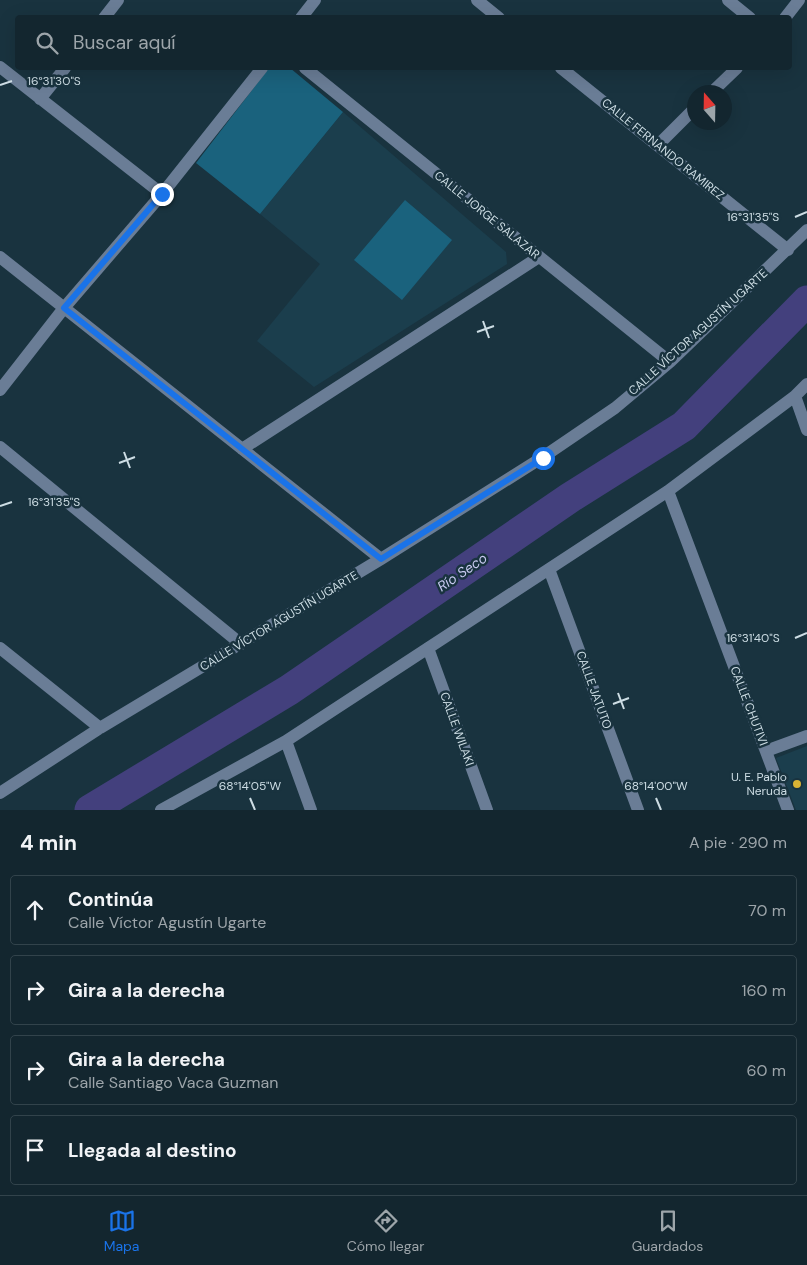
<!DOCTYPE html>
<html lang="es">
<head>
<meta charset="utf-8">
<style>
	body { margin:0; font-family:"DM Sans",sans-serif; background:#1c2e37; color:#f1f3f6 }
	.compass { position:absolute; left:687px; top:85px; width:45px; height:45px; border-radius:50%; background:#13262f; box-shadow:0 5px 20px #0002; rotate:340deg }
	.stop { position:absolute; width:15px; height:15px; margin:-11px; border:4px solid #1a73e8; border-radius:50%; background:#fff }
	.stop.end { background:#1a73e8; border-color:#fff; box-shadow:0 1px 5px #0008 }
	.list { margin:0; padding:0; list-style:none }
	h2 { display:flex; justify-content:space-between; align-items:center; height:65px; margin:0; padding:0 20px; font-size:21px }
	h2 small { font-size:16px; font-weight:400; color:#9da5aa }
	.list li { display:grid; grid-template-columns:32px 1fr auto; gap:15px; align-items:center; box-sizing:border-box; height:70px; margin:0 10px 10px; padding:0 10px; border:1px solid #32434b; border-radius:5px }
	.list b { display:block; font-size:19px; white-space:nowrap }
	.list p { margin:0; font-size:16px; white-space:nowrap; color:#9da5aa }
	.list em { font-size:16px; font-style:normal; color:#9da5aa }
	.icon { flex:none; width:28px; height:28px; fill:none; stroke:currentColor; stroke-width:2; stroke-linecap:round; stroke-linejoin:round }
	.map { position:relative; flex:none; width:807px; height:810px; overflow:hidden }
	.search { position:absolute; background:#13262f; box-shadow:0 5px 20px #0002; left:15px; right:15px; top:15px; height:55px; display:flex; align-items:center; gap:12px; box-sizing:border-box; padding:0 18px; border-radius:5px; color:#9da5aa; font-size:19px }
	.sheet { height:385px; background:#13262f }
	nav { display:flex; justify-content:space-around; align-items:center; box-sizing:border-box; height:70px; border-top:1px solid #32434b; background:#13262f; font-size:14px; color:#9da5aa }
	nav a { display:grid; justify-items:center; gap:2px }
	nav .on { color:#1a73e8 }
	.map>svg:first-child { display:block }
</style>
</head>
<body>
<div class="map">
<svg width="807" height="810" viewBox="0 0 807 810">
	<rect width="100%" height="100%" fill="#19333f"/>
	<path fill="#1b3e4d" d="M343,112L506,252L507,264L314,387L257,341L320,264L260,214Z
		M807,746V810H796L776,758Z"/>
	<path fill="#1a627d" d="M269,68H290L343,112L260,214L196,163Z
		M405,200L452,240L402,300L354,260Z"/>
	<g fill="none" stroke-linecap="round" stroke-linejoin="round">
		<path stroke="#43407d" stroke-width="31" d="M90,810L289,690L571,497L684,426L807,301"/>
		<path stroke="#6a7d96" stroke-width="12" d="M477,0L499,18
			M728,0L750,18
			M104,18L118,0
			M301,18L315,0
			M785,18L799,0
			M0,67L162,194
			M305,68L670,362
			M561,68L788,250
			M712,92L737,68
			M40,99L65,68
			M658,145L694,109
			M0,257L381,559
			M0,390L64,308L162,194L262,68
			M795,396L807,430
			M0,447L241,644
			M242,449L539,257
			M668,491L788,810
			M549,569L638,810
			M0,648L100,728
			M428,648L487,810
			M286,741L311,810
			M766,751L807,736
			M0,793L100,728L381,559L543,457L615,408L670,362L807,230
			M161,810L286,741L549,569L668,491L795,396L807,384"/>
	</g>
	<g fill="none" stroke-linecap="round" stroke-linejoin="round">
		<path stroke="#1a73e8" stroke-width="6" d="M162,194L64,308L381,559L543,458"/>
	</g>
	<path fill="none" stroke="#cddde4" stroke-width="2" d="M0,85L12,81M795,217L807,212M483,321L489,338M477,332L494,326M124,452L130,468M119,463L135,457M0,506L12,502M795,638L807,633M618,693L624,709M613,704L629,698M250,798L255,810M656,798L661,810"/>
	<circle fill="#d9b334" stroke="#19333f" stroke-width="2" cx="797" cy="784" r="5"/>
	<g text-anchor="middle" stroke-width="5" stroke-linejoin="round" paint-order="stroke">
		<g font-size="12" fill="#cddde4" stroke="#19333f">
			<text transform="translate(663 149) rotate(39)" y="4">CALLE FERNANDO RAMIREZ</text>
			<text transform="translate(487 215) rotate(39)" y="4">CALLE JORGE SALAZAR</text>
			<text transform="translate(698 332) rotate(-42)" y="4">CALLE VÍCTOR AGUSTÍN UGARTE</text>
			<text transform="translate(279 621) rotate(-31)" y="4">CALLE VÍCTOR AGUSTÍN UGARTE</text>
			<text transform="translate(594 690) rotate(70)" y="4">CALLE JATUTO</text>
			<text transform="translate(749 706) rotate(69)" y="4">CALLE CHUTIVI</text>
			<text transform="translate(457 729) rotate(70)" y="4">CALLE WILAKI</text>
		</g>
		<g font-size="12" fill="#cddde4" stroke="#19333f" text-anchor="end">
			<text x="787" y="781">U. E. Pablo<tspan x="787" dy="14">Neruda</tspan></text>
		</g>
		<g font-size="14" font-style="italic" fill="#c9cbf1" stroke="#19333f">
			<text transform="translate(462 572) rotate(-34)" y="5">Río Seco</text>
		</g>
	</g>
	<g font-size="12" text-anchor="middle" fill="#cddde4" stroke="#19333f" stroke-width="5" stroke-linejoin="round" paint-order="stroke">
		<text x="54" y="85">16°31'30"S</text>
		<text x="753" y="221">16°31'35"S</text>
		<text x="54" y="506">16°31'35"S</text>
		<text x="753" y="642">16°31'40"S</text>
		<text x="250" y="790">68°14'05"W</text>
		<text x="656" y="790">68°14'00"W</text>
	</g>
</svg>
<svg class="compass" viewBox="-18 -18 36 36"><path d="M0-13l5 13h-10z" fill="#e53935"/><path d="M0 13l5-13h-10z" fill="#9da5aa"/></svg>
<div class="stop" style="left:543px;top:458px"></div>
<div class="stop end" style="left:162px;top:194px"></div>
<div class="search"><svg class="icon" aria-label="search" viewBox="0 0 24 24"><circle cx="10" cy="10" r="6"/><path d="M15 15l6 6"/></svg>Buscar aquí</div>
</div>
<section class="sheet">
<h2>4 min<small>A pie · 290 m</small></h2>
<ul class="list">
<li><svg class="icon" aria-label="ahead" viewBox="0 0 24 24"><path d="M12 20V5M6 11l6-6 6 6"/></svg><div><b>Continúa</b><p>Calle Víctor Agustín Ugarte</p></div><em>70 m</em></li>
<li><svg class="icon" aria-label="right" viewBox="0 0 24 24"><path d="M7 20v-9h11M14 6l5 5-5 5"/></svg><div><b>Gira a la derecha</b></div><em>160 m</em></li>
<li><svg class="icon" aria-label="right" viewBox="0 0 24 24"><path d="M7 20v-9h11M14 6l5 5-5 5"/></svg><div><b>Gira a la derecha</b><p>Calle Santiago Vaca Guzman</p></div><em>60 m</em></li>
<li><svg class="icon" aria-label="arrive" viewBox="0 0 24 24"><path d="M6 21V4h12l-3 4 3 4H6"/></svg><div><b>Llegada al destino</b></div></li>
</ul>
</section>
<nav>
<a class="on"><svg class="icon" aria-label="map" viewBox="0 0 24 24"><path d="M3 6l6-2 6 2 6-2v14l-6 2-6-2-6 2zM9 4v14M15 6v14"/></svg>Mapa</a>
<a><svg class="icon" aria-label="directions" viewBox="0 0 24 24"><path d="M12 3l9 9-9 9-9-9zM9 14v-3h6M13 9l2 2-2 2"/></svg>Cómo llegar</a>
<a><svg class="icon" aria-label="saved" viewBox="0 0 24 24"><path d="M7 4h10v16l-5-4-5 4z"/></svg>Guardados</a>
</nav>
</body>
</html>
